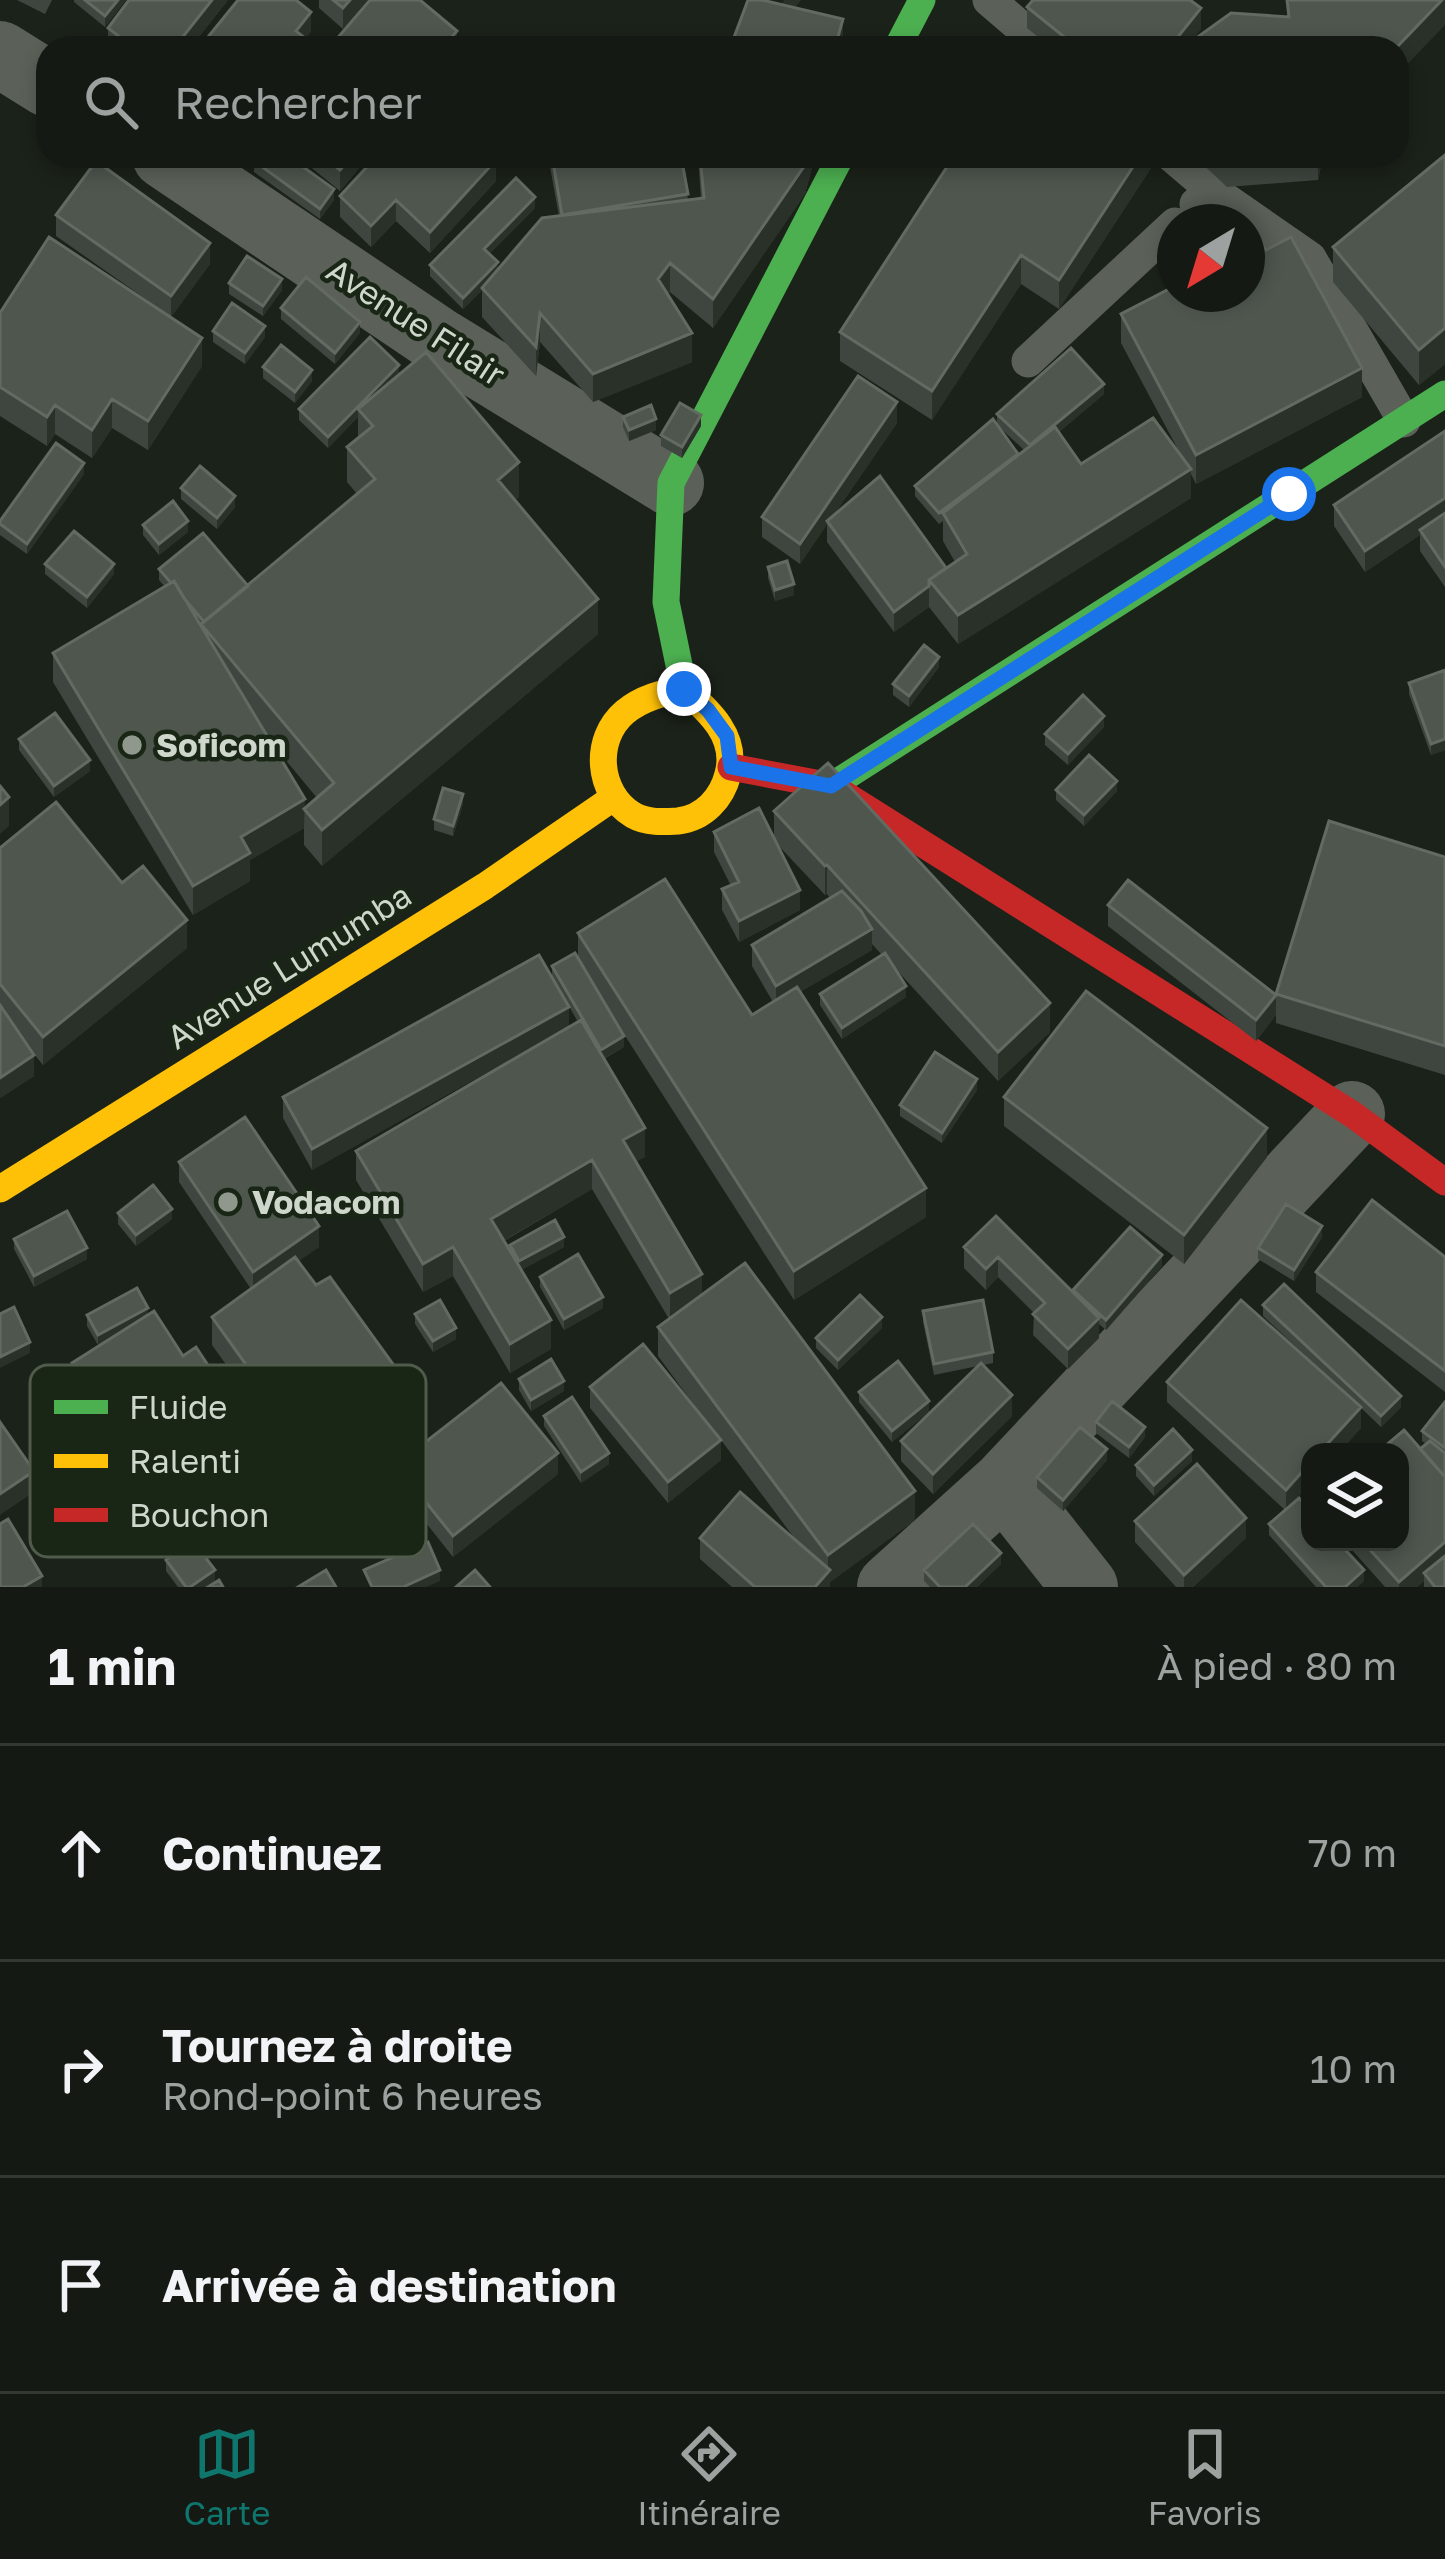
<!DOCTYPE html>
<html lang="fr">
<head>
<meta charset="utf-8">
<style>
	body { margin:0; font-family:"Golos Text",sans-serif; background:#1d231c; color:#f1f3f6 }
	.controls { position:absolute; right:36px; bottom:36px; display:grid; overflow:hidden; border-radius:24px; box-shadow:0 6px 18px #0003 }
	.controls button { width:108px; height:108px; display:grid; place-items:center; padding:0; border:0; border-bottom:3px solid #333833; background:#141a13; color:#f1f3f6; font:60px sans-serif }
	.compass { position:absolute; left:1157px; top:204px; width:108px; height:108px; border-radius:50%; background:#141a13; box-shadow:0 6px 18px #0003; rotate:218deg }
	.stop { position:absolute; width:36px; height:36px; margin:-27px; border:9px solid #1a73e8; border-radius:50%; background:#fff }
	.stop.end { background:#1a73e8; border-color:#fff; box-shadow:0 3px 12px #0008 }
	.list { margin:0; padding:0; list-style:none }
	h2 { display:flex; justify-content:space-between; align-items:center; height:156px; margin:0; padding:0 48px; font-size:51px }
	h2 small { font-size:39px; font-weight:400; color:#9da1a0 }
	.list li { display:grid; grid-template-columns:78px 1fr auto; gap:36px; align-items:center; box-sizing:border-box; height:216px; padding:0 48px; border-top:3px solid #333833 }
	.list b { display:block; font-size:45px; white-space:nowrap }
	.list p { margin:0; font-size:39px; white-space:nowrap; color:#9da1a0 }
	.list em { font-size:39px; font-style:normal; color:#9da1a0 }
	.icon { flex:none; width:66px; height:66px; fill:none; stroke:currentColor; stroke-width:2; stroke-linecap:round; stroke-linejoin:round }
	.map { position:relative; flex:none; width:1445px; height:1587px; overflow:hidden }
	.search { position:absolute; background:#141a13; box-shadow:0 6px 18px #0003; left:36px; right:36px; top:36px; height:132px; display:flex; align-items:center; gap:30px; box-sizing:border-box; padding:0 42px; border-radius:36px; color:#9da1a0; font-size:45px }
	.sheet { height:804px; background:#141a13 }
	nav { display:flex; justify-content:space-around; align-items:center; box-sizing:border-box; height:168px; border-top:3px solid #333833; background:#141a13; font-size:33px; color:#9da1a0 }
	nav a { display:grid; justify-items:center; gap:6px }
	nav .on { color:#0f766e }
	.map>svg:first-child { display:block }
</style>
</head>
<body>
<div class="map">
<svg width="1445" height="1587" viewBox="0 0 1445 1587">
	<rect width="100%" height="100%" fill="#1b2219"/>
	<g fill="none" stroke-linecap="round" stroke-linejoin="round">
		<path stroke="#5b6159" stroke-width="33" d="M989,0L1045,48
			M1172,156L1212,190L1196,204
			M1212,190L1310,258L1404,421
			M1028,361L1175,224"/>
		<path stroke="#5b6159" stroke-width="66" d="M0,54L48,84
			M165,156L441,342L671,483
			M1004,1484L1085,1587
			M890,1587L1004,1484L1352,1114"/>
		<path stroke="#4caf50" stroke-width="27" d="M897,48L922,0
			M684,689L666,602L671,483L841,156
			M831,786L1445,394"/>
		<path stroke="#ffc107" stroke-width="27" d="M684,689C709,711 738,737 728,774C722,798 704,818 678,821C663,822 647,823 633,815C597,793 593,739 625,712C642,698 662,693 684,689Z
			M0,1189L485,886L613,798"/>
		<path stroke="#c62828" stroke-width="27" d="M731,767L831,786L1352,1114L1445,1182"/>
	</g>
	<path fill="#3e463f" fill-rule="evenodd" d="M17,0H52L45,14Z
		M74,0H126L105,27L74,2Z
		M228,0L190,48H108V28Z
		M319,0H367L343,29L319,8Z
		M1027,7L1201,29L1185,48H1052L1027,28Z
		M1445,155V364L1419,385L1333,282V247Z
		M297,156H369L340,191Z
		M548,156H681L688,200L701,199L698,156H815L805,194L713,328L670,292L668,295L692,362L593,402L540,342L536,376L482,317V290L463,309L430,276V265L535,208L489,254L498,269L559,216Z
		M1151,156V168L1059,309L1021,284L932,420L840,361V332Z
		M1194,156H1323L1318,180L1227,187Z
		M254,161L334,200L320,219L254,172Z
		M496,181L430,253L396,221L371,247L340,217V196Z
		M56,215L210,264L171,317L202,366L148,450L112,428L92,458L55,434L47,446L0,416V313L167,314L56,236Z
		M229,283L282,290L263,316L229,294Z
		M281,308L360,333L335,364L281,319Z
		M1121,314L1362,397L1196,484L1191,474V498L958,644L929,607L894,632L827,542V524L800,564L762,537V517L897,423L833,516L946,568L955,562L943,541V521L939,524L915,496V486L1018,454L1024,450L997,425V414L1104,394L1059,432L1081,464L1182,457L1121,343Z
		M213,331L265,337L245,364L213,342Z
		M263,367L312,381L295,403L263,378Z
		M399,375L519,497L515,500L598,634L322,866L304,845V828L250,860V881L193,915L53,682V653L165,587L159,580V569L248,586L357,494L347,482V447L358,437V417L328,448L299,420V409ZM270,741L317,798L305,809Z
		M623,417L656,430L629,441L623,427Z
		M701,426L682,458L661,446V435Z
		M1445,431V587L1420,551V535L1365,572L1334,526V505Z
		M84,474L27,554L0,535V521Z
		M181,488L235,507L217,529L181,499Z
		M143,525L188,532L159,555L143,535Z
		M45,564L114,574L87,608L45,574Z
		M768,567L794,595L775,601L768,578Z
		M939,667L909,707L893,695V684Z
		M1445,670V750L1431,755L1409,694V683Z
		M1104,727L1068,765L1045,745V734Z
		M19,739L90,771L54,797L19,750Z
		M1056,790L1117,791L1084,826L1056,800Z
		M463,804L453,836L434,830V819Z
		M774,811L1050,1032L998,1081L894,967L906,997L842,1039L820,1005V994L882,955L872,944V950L800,992L926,1217L794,1300L606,1006L624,1047L604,1059L645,1157L636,1161L702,1295L915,1520L830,1582V1587H732L700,1559V1538L795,1539L721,1440V1460L668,1503L590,1408V1387L714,1432L658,1356V1327L669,1319L592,1189L504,1241L510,1251V1245L564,1247L521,1270L551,1349L510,1373L453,1276L423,1292L356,1180V1151L561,1031L312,1170L283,1118V1097L552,977V966L578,957V933L752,1015L773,1002L752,966V945L830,898L827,894L825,895L777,844L800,910L739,942L722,910V889L731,886L714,852V832L774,837ZM554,980L578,1022L569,1027Z
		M0,848L122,883L187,948L43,1065L29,1048L34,1076L0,1098Z
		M1445,857V1075L1276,1023V994Z
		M1108,905L1276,1015L1256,1041L1108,926Z
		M977,1090L942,1143L900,1116V1105Z
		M1004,1097L1267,1157L1184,1264L1004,1126Z
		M179,1162L319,1247L298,1261L421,1432L353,1481L326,1443L297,1464L212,1345V1317L251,1289L179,1182Z
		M118,1213L172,1219L136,1246L118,1224Z
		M996,1216L1073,1292V1290L1162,1266L1106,1330L1099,1324V1338L1068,1369L1033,1335L1034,1313L998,1277L986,1290L964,1268V1247Z
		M1322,1237L1294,1281L1258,1259V1248Z
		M14,1239L87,1259L34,1287L14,1249Z
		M1445,1257V1392L1316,1292V1272Z
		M540,1277L603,1308L564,1330L540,1287Z
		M1263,1305L1401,1407L1381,1427L1361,1408V1428L1339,1452H1310V1484L1288,1508L1364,1581L1357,1587H1316L1269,1535V1524L1285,1510L1167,1402V1382L1343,1391L1263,1316Z
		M923,1311L993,1352V1363L983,1365L1012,1416L933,1494L901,1461V1441L978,1366L934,1375L923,1322Z
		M415,1314L456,1339L433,1352L415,1324Z
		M87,1315H148L183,1356L250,1449L138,1522L73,1423V1403L81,1397L72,1383V1363L110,1339L98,1345L87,1326Z
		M882,1328L838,1370L816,1348V1338Z
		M519,1379L564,1391L531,1411L519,1390Z
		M859,1392L929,1412L892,1442L859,1402Z
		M1445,1402V1587H1424V1581L1417,1587H1385L1345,1542H1400L1420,1449L1426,1444L1422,1441V1431Z
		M544,1416L609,1464L581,1483L544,1426Z
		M1096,1422L1145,1437L1129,1458L1096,1433Z
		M1107,1460L1063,1511L1037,1488V1477Z
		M1192,1461L1154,1496L1136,1476V1465Z
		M396,1465L558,1474L453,1557L396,1485Z
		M1135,1521L1246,1538L1193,1587H1176L1135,1542Z
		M166,1560L215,1581L206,1587H178L166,1571Z
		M1001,1564L977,1587H930L924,1581V1570Z"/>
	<path fill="#293129" d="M118,0H126L105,27V16Z
		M212,0H228L190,48H174Z
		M350,0H367L343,29V8Z
		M784,0H801L782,24V4Z
		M1442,0H1445V25L1397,75L1396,48Z
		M1201,8V29L1185,48H1169Z
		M311,12V32L299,48L296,31Z
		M843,19V47L835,48Z
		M457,31V48H442Z
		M352,156H369L340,191V170Z
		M808,156H815L805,194L713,328V299Z
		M1140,156H1151V168L1059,309V280Z
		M1318,156H1323L1318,180Z
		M496,160V181L430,253V232Z
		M334,189V200L320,219V209Z
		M535,197V208L484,259V249Z
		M396,200V221L371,247V226Z
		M210,243V264L171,317V296Z
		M1021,255V284L932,420V391Z
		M498,262V273L463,309V298Z
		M670,263V292L658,307V279Z
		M282,279V290L263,316V306Z
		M540,313V342L536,376V347Z
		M360,322V333L335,364V353Z
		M265,326V337L245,364V353Z
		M1445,328V364L1419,385V350Z
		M692,333V362L593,402V374Z
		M202,338V366L148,450V421Z
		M399,365V376L358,409V417L328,448V437Z
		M1362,368V397L1196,484V455Z
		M312,370V381L295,403V392Z
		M1104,384V394L1030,456V445Z
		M112,399V428L92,458V430Z
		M897,402V423L800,564V544Z
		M55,405V434L47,446V417Z
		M701,415V426L682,458V447Z
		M656,419V430L629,441V430Z
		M519,462V497L498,515V480Z
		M84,463V474L27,554V544Z
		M1191,469V498L958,644V615Z
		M235,496V507L217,529V518Z
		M1445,498V518L1420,530V535L1365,572V551Z
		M188,521V532L159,555V544Z
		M114,564V574L87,608V597Z
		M794,584V595L775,601V590Z
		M929,586V607L894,632V612Z
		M598,599V634L322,866V830Z
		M939,657V667L909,707V696Z
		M1104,716V727L1068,765V754Z
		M1445,739V750L1431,755V744Z
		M90,760V771L54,797V786Z
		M1117,781V791L1084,826V815Z
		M463,794V804L453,836V826Z
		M9,797V826L0,834V805Z
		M305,799L304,828L250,860V881L193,915V886L241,837Z
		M827,865V894L825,895V866Z
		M800,890V910L739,942V921Z
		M187,920V948L43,1065V1037Z
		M872,929V950L776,1006V986Z
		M906,986V997L842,1039V1028Z
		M1276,995V1015L1256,1041V1020Z
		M1050,1003V1032L998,1081V1052Z
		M569,1007V1027L312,1170V1149Z
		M624,1036V1047L601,1060V1050Z
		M34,1055V1076L0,1098V1078Z
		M977,1079V1090L942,1143V1133Z
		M645,1128V1157L623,1169V1140Z
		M1267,1128V1157L1184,1264V1235Z
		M592,1160V1189L491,1248V1219Z
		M926,1188V1217L794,1300V1271Z
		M172,1209V1219L136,1246V1235Z
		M319,1226V1247L253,1293V1272Z
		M1322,1226V1237L1294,1281V1270Z
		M564,1237V1247L519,1271V1261Z
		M453,1247V1276L423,1292V1264Z
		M87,1248V1259L34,1287V1276Z
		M1162,1255V1266L1106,1330V1320Z
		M998,1257V1277L986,1290V1269Z
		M702,1274V1303L670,1322V1293Z
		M603,1297V1308L564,1330V1319Z
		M148,1308V1319L98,1345V1335Z
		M882,1317V1328L838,1370V1360Z
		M1099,1318V1338L1068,1369V1349Z
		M551,1320V1349L510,1373V1344Z
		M456,1328V1339L433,1352V1341Z
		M30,1342V1353L0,1368V1357Z
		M564,1381V1391L531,1411V1400Z
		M1012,1395V1416L933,1494V1474Z
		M1401,1396V1407L1381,1427V1416Z
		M929,1401V1412L892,1442V1431Z
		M421,1403V1432L353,1481V1453Z
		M1361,1407V1428L1339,1452H1320Z
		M326,1414V1443L297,1464V1436Z
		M1145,1427V1437L1129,1458V1447Z
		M250,1429V1449L138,1522V1502Z
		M721,1440V1460L668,1503V1482Z
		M1107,1449V1460L1063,1511V1500Z
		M1192,1450V1461L1154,1496V1485Z
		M558,1453V1474L453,1557V1536Z
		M609,1453V1464L581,1483V1472Z
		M1310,1463V1484L1286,1510V1490Z
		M34,1471V1492L0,1515V1494Z
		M915,1491V1520L830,1582V1587H815L828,1573V1555Z
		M1246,1518V1538L1193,1587H1184V1575Z
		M1445,1542V1562L1424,1573V1581L1417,1587H1399V1582Z
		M1001,1553V1564L977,1587H965Z
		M215,1570V1581L206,1587H190Z
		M440,1570V1581L426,1587H403Z
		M1364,1570V1581L1357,1587H1345Z
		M42,1576V1587H23Z"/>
	<path fill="#4e564e" stroke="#626a62" stroke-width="3" d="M85,0H118L105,16Z
		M129,0H212L174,48H134L108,28Z
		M238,0H296L311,12L296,31L306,39L299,48H199Z
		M333,0H350L343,8Z
		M370,0H420L457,31L442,48H329Z
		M748,0H762L843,19L835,48H730Z
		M1033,0H1190L1201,8L1169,48H1078L1027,7Z
		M1287,0H1442L1396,48H1191L1192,41L1231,13L1289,17Z
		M1445,155V328L1419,350L1333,247Z
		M258,156H288L334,189L320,209L254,161Z
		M322,156H352L340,170Z
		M377,156H491L496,160L430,232L396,200L371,226L340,196Z
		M552,156H681L688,194L562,215Z
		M700,156H808L805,165L713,299L670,263L658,279L692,333L593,374L540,313L536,347L482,288L542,218L704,198Z
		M954,156H1140L1059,280L1021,255L932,391L840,332Z
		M96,161L210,243L171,296L56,215Z
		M516,178L535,197L484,249L498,262L463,298L430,265Z
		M49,237L202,338L148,421L112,399L92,430L55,405L47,417L0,387V313Z
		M1291,237L1362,368L1196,455L1121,314L1175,286V294H1247V247L1260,240L1266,250Z
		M247,256L282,279L263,306L229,283Z
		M306,277L360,322L335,353L281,308Z
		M232,303L265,326L245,353L213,331Z
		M370,337L399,365L328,437L299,409Z
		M281,345L312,370L295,392L263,367Z
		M1071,348L1104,384L1030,445L997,414Z
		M426,352L519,462L498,480L598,599L322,830L304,809L334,783L201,624L375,479L347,447L373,426L358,409Z
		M858,376L897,402L800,544L762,517Z
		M680,403L701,415L682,447L661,435Z
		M651,405L656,419L629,430L623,417Z
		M1153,418L1191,469L958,615L929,580L967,554L943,513L1055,427L1081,464Z
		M993,419L1018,454L939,513L915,486Z
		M1445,431V498L1365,551L1334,505Z
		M56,443L84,463L27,544L0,524V521Z
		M200,466L235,496L217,518L181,488Z
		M880,476L946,568L929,580V586L894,612L827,521Z
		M173,501L188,521L159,544L143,525Z
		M1445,513V567L1420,530Z
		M74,531L114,564L87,597L45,564Z
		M203,533L248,586L204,622L183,597L174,581L171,583L159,569Z
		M787,561L794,584L775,590L768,567Z
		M174,581L305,799L241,837L250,853L193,886L53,653Z
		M924,645L939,657L909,696L893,684Z
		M1445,670V739L1431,744L1409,683Z
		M1083,695L1104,716L1068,754L1045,734Z
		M55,713L90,760L54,786L19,739Z
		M1089,755L1117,781L1084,815L1056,790Z
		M828,763L1050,1003L998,1052L827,865L825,866L774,811Z
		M0,786L9,797L0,805Z
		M443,788L463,794L453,826L434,819Z
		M56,802L122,883L143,866L187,920L43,1037L0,984V848Z
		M759,808L800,890L739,921L722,889L739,882L714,832Z
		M1329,821L1445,857V1046L1276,994Z
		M665,879L752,1015L797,987L926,1188L794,1271L578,933Z
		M1128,880L1276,995L1256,1020L1108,905Z
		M842,891L861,911L872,929L776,986L752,945Z
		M575,953L624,1036L601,1050L552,966Z
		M885,953L906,986L842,1028L820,994Z
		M539,955L569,1007L312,1149L283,1097Z
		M1086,991L1267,1128L1184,1235L1004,1097Z
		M0,1005L34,1055L0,1078Z
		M581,1020L645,1128L623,1140L702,1274L670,1293L592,1160L491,1219L551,1320L510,1344L453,1247L423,1264L356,1151Z
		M935,1052L977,1079L942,1133L900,1105Z
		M245,1117L319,1226L253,1272L179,1162Z
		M153,1185L172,1209L136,1235L118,1213Z
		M1372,1200L1445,1257V1371L1316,1272Z
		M1286,1204L1322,1226L1294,1270L1258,1248Z
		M67,1211L87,1248L34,1276L14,1239Z
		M996,1216L1099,1318L1068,1349L1033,1314L1045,1303L998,1257L986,1269L964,1247Z
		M555,1220L564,1237L519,1261L510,1245Z
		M1130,1227L1162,1255L1106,1320L1073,1290Z
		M578,1254L603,1297L564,1319L540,1277Z
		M295,1257L316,1285L330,1277L421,1403L353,1453L326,1414L297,1436L212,1317Z
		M745,1263L915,1491L828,1555L658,1327Z
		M1284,1284L1401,1396L1381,1416L1263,1305Z
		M137,1288L148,1308L98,1335L87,1315Z
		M860,1295L882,1317L838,1360L816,1338Z
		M440,1300L456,1328L433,1341L415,1314Z
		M983,1300L993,1352L934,1364L923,1311Z
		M1241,1300L1361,1407L1320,1452H1310V1463L1286,1490L1167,1382Z
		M14,1307L30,1342L0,1357V1314Z
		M154,1311L183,1356L196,1347L250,1429L138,1502L73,1403L91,1390L72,1363Z
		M643,1344L721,1440L668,1482L590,1387Z
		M551,1359L564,1381L531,1400L519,1379Z
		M898,1361L929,1401L892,1431L859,1392Z
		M981,1363L1012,1395L933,1474L901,1441Z
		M501,1383L558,1453L453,1536L396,1465Z
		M572,1397L609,1453L581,1472L544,1416Z
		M1112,1401L1145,1427L1129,1447L1096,1422Z
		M1445,1402V1448L1422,1431Z
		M0,1422L34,1471L0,1494Z
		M1080,1427L1107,1449L1063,1500L1037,1477Z
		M1173,1429L1192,1450L1154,1485L1136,1465Z
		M1404,1430L1445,1477V1542L1399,1582L1363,1542H1400V1452H1378Z
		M1430,1441L1445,1453V1477L1420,1449Z
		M1197,1464L1246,1518L1184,1575L1135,1521Z
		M740,1492L830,1570L815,1587H755L700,1538Z
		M1299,1498L1310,1510V1542H1338L1364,1570L1345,1587H1326L1269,1524Z
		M8,1519L42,1576L23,1587H0V1524Z
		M973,1524L1001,1553L965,1587H940L924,1570Z
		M192,1540L215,1570L190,1587H186L166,1560Z
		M428,1542L440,1570L403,1587H372L364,1570Z
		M1445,1556V1587H1435L1424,1573Z
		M326,1570L336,1587H298Z
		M475,1570L490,1587H456Z
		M219,1580L223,1587H208Z"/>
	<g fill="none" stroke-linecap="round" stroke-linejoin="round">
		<path stroke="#1a73e8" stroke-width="15" d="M684,689L708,710L727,736L731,767L831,786L1289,494"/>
	</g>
	<g fill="#90988d" stroke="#192615" stroke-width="4.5">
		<circle cx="132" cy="745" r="12"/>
		<circle cx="228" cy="1202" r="12"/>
	</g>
	<g text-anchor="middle" stroke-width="9" stroke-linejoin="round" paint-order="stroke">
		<g font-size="33" fill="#cfd7cc" stroke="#192615">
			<text transform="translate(416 322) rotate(33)" y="12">Avenue Filair</text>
			<text transform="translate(289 966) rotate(-32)" y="12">Avenue Lumumba</text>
		</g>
		<g font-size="33" font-weight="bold" fill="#cfd7cc" stroke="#192615" text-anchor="start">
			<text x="156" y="757">Soficom</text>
			<text x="252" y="1214">Vodacom</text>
		</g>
	</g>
	<rect x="30" y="1365" width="396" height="192" rx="18" fill="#192615" stroke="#505b4c" stroke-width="3"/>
	<rect x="54" y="1400" width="54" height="14" fill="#4caf50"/>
	<rect x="54" y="1454" width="54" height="14" fill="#ffc107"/>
	<rect x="54" y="1508" width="54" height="14" fill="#c62828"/>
	<g font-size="33" fill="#cfd7cc">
		<text x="129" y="1419">Fluide</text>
		<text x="129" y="1473">Ralenti</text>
		<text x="129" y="1527">Bouchon</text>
	</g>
</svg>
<div class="controls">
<button><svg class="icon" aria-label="layers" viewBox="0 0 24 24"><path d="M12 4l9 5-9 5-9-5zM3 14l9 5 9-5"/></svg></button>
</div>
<svg class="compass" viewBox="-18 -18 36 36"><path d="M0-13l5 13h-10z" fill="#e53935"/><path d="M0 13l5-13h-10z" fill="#9da1a0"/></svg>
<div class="stop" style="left:1289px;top:494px"></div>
<div class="stop end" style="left:684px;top:689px"></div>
<div class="search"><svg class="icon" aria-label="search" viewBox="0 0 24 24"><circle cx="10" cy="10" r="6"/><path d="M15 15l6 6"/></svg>Rechercher</div>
</div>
<section class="sheet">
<h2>1 min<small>À pied · 80 m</small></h2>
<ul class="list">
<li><svg class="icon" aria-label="ahead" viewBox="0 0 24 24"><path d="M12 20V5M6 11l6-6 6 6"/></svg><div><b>Continuez</b></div><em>70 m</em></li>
<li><svg class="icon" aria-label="right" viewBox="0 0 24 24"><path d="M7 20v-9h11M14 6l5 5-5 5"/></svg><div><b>Tournez à droite</b><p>Rond-point 6 heures</p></div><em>10 m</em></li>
<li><svg class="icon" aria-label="arrive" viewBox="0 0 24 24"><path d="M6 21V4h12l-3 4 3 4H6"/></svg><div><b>Arrivée à destination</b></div></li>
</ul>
</section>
<nav>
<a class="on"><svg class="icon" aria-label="map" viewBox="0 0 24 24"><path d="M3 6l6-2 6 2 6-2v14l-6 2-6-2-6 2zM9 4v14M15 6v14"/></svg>Carte</a>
<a><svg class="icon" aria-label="directions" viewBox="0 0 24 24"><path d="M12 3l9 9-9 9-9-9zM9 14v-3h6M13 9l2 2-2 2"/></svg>Itinéraire</a>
<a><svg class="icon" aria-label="saved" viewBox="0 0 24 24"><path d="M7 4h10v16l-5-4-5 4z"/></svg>Favoris</a>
</nav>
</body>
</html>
